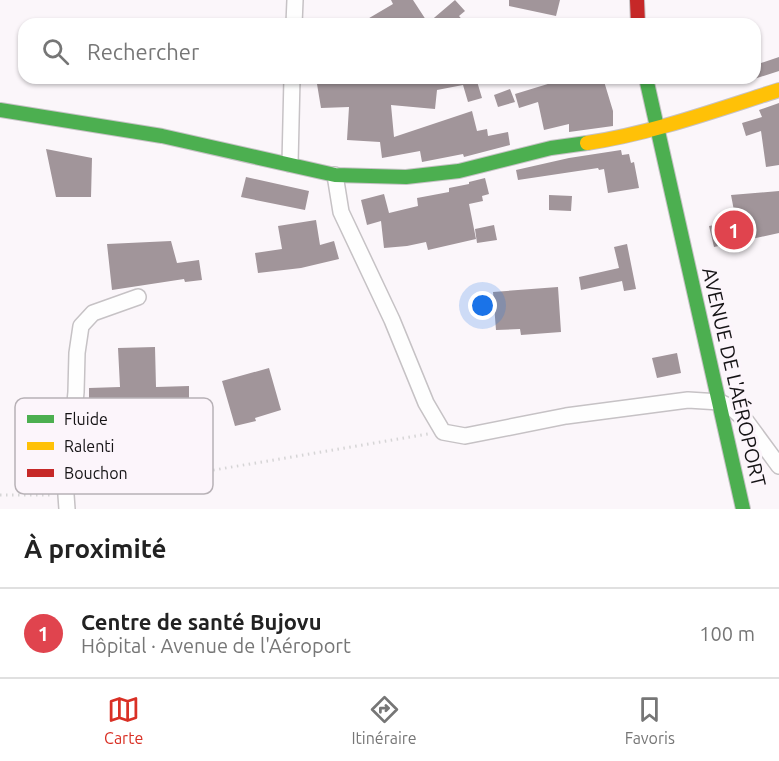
<!DOCTYPE html>
<html lang="fr">
<head>
<meta charset="utf-8">
<style>
	body { margin:0; font-family:Ubuntu,sans-serif; background:#f6f6f6; color:#222 }
	.you { position:absolute; left:483px; top:306px; width:21px; height:21px; margin:-15px; border:4px solid #fff; border-radius:50%; background:#1a73e8; box-shadow:0 0 0 9px #1a73e833 }
	.badge { display:grid; place-items:center; width:39px; height:39px; border-radius:50%; background:#d93025; color:#fff; font-size:20px; font-weight:700 }
	.pin { position:absolute; translate:-50% -50%; border:3px solid #fff; box-shadow:0 2px 6px #0006 }
	.list { margin:0; padding:0; list-style:none }
	h2 { display:flex; justify-content:space-between; align-items:center; height:78px; margin:0; padding:0 24px; font-size:26px }
	h2 small { font-size:20px; font-weight:400; color:#767676 }
	.list li { display:grid; grid-template-columns:39px 1fr auto; gap:18px; align-items:center; box-sizing:border-box; height:90px; padding:0 24px; border-top:2px solid #e0e0e0 }
	.list b { display:block; font-size:22px; white-space:nowrap }
	.list p { margin:0; font-size:20px; white-space:nowrap; color:#767676 }
	.list em { font-size:20px; font-style:normal; color:#767676 }
	.icon { flex:none; width:33px; height:33px; fill:none; stroke:currentColor; stroke-width:2; stroke-linecap:round; stroke-linejoin:round }
	.map { position:relative; flex:none; width:779px; height:509px; overflow:hidden }
	.search { position:absolute; background:#fff; box-shadow:0 2px 4px #0004; left:18px; right:18px; top:18px; height:66px; display:flex; align-items:center; gap:15px; box-sizing:border-box; padding:0 21px; border-radius:18px; color:#767676; font-size:22px }
	.sheet { height:168px; background:#fff }
	nav { display:flex; justify-content:space-around; align-items:center; box-sizing:border-box; height:84px; border-top:2px solid #e0e0e0; background:#fff; font-size:16px; color:#767676 }
	nav a { display:grid; justify-items:center; gap:3px }
	nav .on { color:#d93025 }
	.map>svg:first-child { display:block }
</style>
</head>
<body>
<div class="map">
<svg width="779" height="509" viewBox="0 0 779 509">
	<rect width="100%" height="100%" fill="#fbf6fa"/>
	<path fill="#a1959a" d="M391,0H413L428,23L455,0L465,11L459,16L466,24H359L393,4Z
		M509,0H560L556,16L509,6Z
		M779,57V71L738,84L736,78H755V65Z
		M316,78H476L482,98L468,102L463,85L437,90L435,109L391,105L394,137L472,111L477,131L487,129L488,136L508,132L510,145L464,157L463,154L422,162L420,151L382,158L380,142L347,140L349,107L321,108Z
		M550,78H603L613,111V126L569,132V124L544,130L538,102L519,108L515,94L551,83Z
		M510,89L515,102L498,107L494,95Z
		M779,103V165L766,167L761,131L746,136L742,123L762,117L759,110Z
		M46,149L92,158L91,197H56Z
		M621,150L622,155L629,154L631,163L634,162L639,188L608,193L604,169L599,170L598,168L518,180L516,170L569,158Z
		M246,177L309,191L305,210L241,197Z
		M485,178L489,194L482,196L483,201L469,204L476,239L428,250L426,242L407,246L384,248L381,221L367,225L361,200L384,194L389,213L418,206L417,198L449,192V188L469,184V182Z
		M779,191V233L714,247L709,226L736,221L731,195Z
		M549,195L572,196L571,211L549,210Z
		M316,220L320,245L334,241L339,259L301,268L258,273L255,253L282,249L278,226Z
		M494,225L497,240L477,243L475,229Z
		M171,241L177,263L199,260L202,280L185,282L184,279L112,290L107,244Z
		M627,244L636,289L624,291L622,281L581,290L579,277L619,268L614,247Z
		M558,287L561,332L521,335L520,329L496,330L493,292Z
		M155,347L156,387L189,386V423L89,424V388L120,387L118,348Z
		M677,353L681,373L657,378L652,358Z
		M269,368L281,410L255,418L256,421L235,426L222,381Z"/>
	<g fill="none" stroke-linecap="round" stroke-linejoin="round">
		<g stroke="#c6c2c5" stroke-width="18">
			<path id="street" d="M294,24L295,0
				M290,164L292,78
				M335,175L341,212L392,320L426,403L443,432L465,436L566,416L688,400L720,402L732,408L746,421L779,466
				M67,509L66,495L76,392L77,353L81,326L93,313L138,297"/>
		</g>
		<g stroke="#c6c2c5" stroke-width="16">
			<path id="fast" d="M646,78L743,509
				M0,110L162,136L335,175L406,177L459,171L551,148L587,143"/>
		</g>
		<g stroke="#c6c2c5" stroke-width="16">
			<path id="slow" d="M587,143C653,133 716,110 779,90"/>
		</g>
		<g stroke="#c6c2c5" stroke-width="16">
			<path id="jam" d="M637,0L638,24"/>
		</g>
		<path stroke="#d6d5d6" stroke-width="3" stroke-dasharray="1.5 4.5" stroke-linecap="butt" d="M83,492L428,434
			M0,495H52"/>
		<use href="#street" stroke="#fefefe" stroke-width="15"/>
		<use href="#fast" stroke="#4caf50" stroke-width="14"/>
		<use href="#slow" stroke="#ffc107" stroke-width="14"/>
		<use href="#jam" stroke="#c62828" stroke-width="14"/>
	</g>
	<g text-anchor="middle" stroke-width="6" stroke-linejoin="round" paint-order="stroke">
		<g font-size="20" fill="#151315" stroke="#fcf5fb">
			<text transform="translate(734 377) rotate(77)" y="7">AVENUE DE L'AÉROPORT</text>
		</g>
	</g>
	<rect x="15" y="398" width="198" height="96" rx="9" fill="#fcf5fb" stroke="#b7b1b6" stroke-width="1.5"/>
	<rect x="27" y="415" width="27" height="8" fill="#4caf50"/>
	<rect x="27" y="442" width="27" height="8" fill="#ffc107"/>
	<rect x="27" y="469" width="27" height="8" fill="#c62828"/>
	<g font-size="16" fill="#151315">
		<text x="64" y="425">Fluide</text>
		<text x="64" y="452">Ralenti</text>
		<text x="64" y="479">Bouchon</text>
	</g>
</svg>
<div class="you"></div>
<div class="pin badge" style="left:734px;top:230px;background:#e0444e">1</div>
<div class="search"><svg class="icon" aria-label="search" viewBox="0 0 24 24"><circle cx="10" cy="10" r="6"/><path d="M15 15l6 6"/></svg>Rechercher</div>
</div>
<section class="sheet">
<h2>À proximité<small></small></h2>
<ul class="list">
<li><span class="badge" style="background:#e0444e">1</span><div><b>Centre de santé Bujovu</b><p>Hôpital · Avenue de l'Aéroport</p></div><em>100 m</em></li>
</ul>
</section>
<nav>
<a class="on"><svg class="icon" aria-label="map" viewBox="0 0 24 24"><path d="M3 6l6-2 6 2 6-2v14l-6 2-6-2-6 2zM9 4v14M15 6v14"/></svg>Carte</a>
<a><svg class="icon" aria-label="directions" viewBox="0 0 24 24"><path d="M12 3l9 9-9 9-9-9zM9 14v-3h6M13 9l2 2-2 2"/></svg>Itinéraire</a>
<a><svg class="icon" aria-label="saved" viewBox="0 0 24 24"><path d="M7 4h10v16l-5-4-5 4z"/></svg>Favoris</a>
</nav>
</body>
</html>
